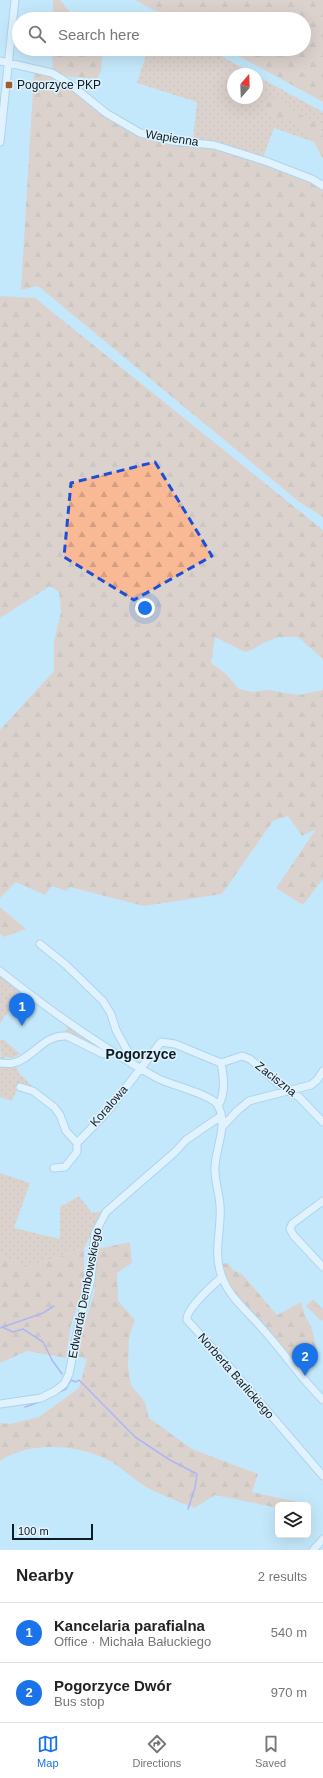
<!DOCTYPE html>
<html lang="en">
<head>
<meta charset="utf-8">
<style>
	body { margin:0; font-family:Helvetica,sans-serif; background:#f6f6f6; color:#222 }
	.controls { position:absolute; right:12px; bottom:12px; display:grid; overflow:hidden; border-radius:6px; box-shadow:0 4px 16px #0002 }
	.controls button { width:36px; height:36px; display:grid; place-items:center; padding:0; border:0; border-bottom:1px solid #e0e0e0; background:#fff; color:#222; font:20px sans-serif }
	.compass { position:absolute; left:227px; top:68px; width:36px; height:36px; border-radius:50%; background:#fff; box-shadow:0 4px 16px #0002; rotate:19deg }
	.scale { position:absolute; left:12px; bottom:10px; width:81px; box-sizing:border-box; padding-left:4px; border:2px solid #0c1d26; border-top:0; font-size:11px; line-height:14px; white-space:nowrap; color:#0c1d26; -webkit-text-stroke:3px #e1f2fc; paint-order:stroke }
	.you { position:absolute; left:145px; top:608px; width:14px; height:14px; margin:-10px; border:3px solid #fff; border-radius:50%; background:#1a73e8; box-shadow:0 0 0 6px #1a73e833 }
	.badge { display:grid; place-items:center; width:26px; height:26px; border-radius:50%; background:#1a73e8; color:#fff; font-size:13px; font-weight:700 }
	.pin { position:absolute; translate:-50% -33px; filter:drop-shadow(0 1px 2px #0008) }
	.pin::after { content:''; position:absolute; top:21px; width:14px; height:12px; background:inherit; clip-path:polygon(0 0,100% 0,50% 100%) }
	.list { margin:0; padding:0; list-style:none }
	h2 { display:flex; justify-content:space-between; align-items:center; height:52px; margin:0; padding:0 16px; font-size:17px }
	h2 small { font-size:13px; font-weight:400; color:#767676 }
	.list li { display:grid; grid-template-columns:26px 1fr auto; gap:12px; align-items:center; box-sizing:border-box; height:60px; padding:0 16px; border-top:1px solid #e0e0e0 }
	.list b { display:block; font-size:15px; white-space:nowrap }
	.list p { margin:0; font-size:13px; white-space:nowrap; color:#767676 }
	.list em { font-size:13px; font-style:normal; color:#767676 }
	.icon { flex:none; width:22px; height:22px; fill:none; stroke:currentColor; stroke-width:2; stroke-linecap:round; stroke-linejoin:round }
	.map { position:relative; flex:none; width:323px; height:1550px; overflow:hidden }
	.search { position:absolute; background:#fff; box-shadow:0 4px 16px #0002; left:12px; right:12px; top:12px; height:44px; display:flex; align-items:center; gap:10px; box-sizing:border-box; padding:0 14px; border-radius:22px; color:#767676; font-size:15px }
	.sheet { height:172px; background:#fff }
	nav { display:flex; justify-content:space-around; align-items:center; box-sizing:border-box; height:56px; border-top:1px solid #e0e0e0; background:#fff; font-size:11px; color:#767676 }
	nav a { display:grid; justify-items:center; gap:2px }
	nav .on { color:#1a73e8 }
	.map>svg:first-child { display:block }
</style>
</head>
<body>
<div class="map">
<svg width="323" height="1550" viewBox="0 0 323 1550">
	<defs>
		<pattern id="grass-dots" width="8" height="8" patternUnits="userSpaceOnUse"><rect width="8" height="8" fill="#f8b994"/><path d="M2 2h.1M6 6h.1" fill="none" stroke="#d39f7f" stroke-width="1.8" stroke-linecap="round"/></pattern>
		<pattern id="forest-firs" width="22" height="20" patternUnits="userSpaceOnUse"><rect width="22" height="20" fill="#f8b994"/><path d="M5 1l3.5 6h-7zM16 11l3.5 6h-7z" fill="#d39f7f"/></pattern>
		<pattern id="park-tufts" width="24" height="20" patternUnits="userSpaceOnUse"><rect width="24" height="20" fill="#f8b994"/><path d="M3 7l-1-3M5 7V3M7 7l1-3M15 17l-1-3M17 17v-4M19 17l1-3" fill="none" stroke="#d39f7f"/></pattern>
	</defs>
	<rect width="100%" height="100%" fill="#c4e8fb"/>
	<path fill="url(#grass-dots)" d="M148,49H209L253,74H233V98H257V76L323,112V137L318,125L290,120L309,133L314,142L274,128L263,158L215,143L193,139L197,102L137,83Z
		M0,975L25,996L4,1017L0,1024Z
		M68,1027L101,1048L99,1050L63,1033Z
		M0,1040H4L20,1054L12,1058L5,1057L4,1060H1Z
		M0,1066H16L19,1073L35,1089L19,1085L12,1101L0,1097Z
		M0,1173L30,1183L14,1228L60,1239V1207L79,1196L92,1213L104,1211L84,1248L27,1268L0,1255Z"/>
	<path fill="url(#forest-firs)" d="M53,0H60L70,12L69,19H53Z
		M135,0H323V102L226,49H304V19H170Z
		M52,49H102L101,71L97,79L63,76L53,72Z
		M34,73L52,75L67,84L116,124L139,136L215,148L240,155L312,181L323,190V517L298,501L38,286L21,290Z
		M273,98L318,125L323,137V159L309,133L290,120L283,122L264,107L265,100Z
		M0,296L35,298L323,530V659L298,637H279L263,643L252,650L245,652L215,637L211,663L225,673L239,689L252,692L267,690L299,695L323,690V879L303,905L276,888L316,829L302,836L288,816L273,821L222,894L144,906L70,887L66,891L52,886L45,895L16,882L0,898V730L54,671V641L61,612L59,592L50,586L0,618Z
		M0,907L26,929L4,937L0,934Z
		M130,1242L132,1263L117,1273L118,1301L135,1320L129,1337L128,1367L131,1385L145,1402L149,1418L192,1449L258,1474L252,1492L302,1503V1505H278V1508L215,1495L194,1508C178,1501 161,1495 146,1487C133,1479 122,1467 108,1460C78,1444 29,1441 0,1461V1423L10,1424L39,1417L79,1388L87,1359L77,1356L86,1319L94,1294L97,1249Z
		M84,1248V1286L71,1325L66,1358L27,1351L0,1363V1255L27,1268Z
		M228,1263L233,1270L242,1274L277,1315L301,1302L305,1316L311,1326L317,1349L309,1352L313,1366L305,1368L295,1364L230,1286L221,1264Z"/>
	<path fill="url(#park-tufts)" d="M313,1299L323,1309V1320L321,1321L306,1306Z"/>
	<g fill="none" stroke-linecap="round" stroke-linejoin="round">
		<path stroke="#937ae8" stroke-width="1.5" d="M2,1327L13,1332L23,1329L43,1342L52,1360L62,1374
			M0,1328L43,1313L54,1306
			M57,1393L66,1389L71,1380L76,1382L79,1380L135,1437L170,1460L197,1474L195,1488L188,1509
			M25,1407L42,1401"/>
		<g stroke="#91bcd4" stroke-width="9">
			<path id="minor" d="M0,61L52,73L70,84L106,113L140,133L172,141L214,145L265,161L312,179L323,186
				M0,142L15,0
				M40,944L66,965L103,1001L111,1014L116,1030L128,1052L125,1059
				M0,971C50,1011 101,1047 157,1078C170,1085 210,1094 217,1104C229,1123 216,1147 215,1166C214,1179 219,1192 220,1205C222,1228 213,1251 221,1274C228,1296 246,1310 260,1326C282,1350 300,1377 323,1400
				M0,1063C4,1063 9,1064 13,1063C33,1059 43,1034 67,1036L103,1054L109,1053L111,1051
				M221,1063L242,1056L250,1059L276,1082L299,1097L323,1122
				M20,1087L33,1091L54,1107L60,1115L66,1131L77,1143L107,1112L161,1042L175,1044L221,1063
				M218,1106C226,1093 224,1077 221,1063
				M222,1127L237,1111L249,1101L311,1085L317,1080L323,1071
				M54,1168L65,1167L77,1152V1143
				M323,1201L292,1224L290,1229L294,1236L323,1267
				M222,1277C214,1284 185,1310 187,1320L228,1365L323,1476
				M0,1404L41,1398L55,1391L64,1384L69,1374L78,1328L91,1280L95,1233L106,1212L175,1152L186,1140L221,1116
				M313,1550L323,1539"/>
		</g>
		<use href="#minor" stroke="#fff" stroke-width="7"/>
	</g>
	<path d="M0 0H323V1550H0ZM155,462L212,556L134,600L64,557L71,483Z" fill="#c4e8fb" fill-opacity=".55" fill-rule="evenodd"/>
	<path fill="none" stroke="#1d4ed8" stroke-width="3" stroke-dasharray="8 5" stroke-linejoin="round" d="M155,462L212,556L134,600L64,557L71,483Z"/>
	<rect fill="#a15c2f" stroke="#e1f2fc" stroke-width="1.5" x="5" y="81" width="8" height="8" rx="2"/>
	<g text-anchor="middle" stroke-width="3" stroke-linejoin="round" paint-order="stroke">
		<g font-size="12" fill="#0c1d26" stroke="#e1f2fc" text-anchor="start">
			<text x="17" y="89">Pogorzyce PKP</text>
		</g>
		<g font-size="12" fill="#0c1d26" stroke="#e1f2fc">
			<text transform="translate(172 138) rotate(9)" y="4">Wapienna</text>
			<text transform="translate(276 1079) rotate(38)" y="4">Zaciszna</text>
			<text transform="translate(109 1106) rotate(-49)" y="4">Koralowa</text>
			<text transform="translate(85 1293) rotate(-79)" y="4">Edwarda Dembowskiego</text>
			<text transform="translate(236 1376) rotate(49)" y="4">Norberta Barlickiego</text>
		</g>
		<g font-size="14" font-weight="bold" fill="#0c1d26" stroke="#e1f2fc">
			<text x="141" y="1059">Pogorzyce</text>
		</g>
	</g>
</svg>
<div class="controls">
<button><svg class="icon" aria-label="layers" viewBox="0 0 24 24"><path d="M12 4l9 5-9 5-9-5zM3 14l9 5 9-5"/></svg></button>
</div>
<svg class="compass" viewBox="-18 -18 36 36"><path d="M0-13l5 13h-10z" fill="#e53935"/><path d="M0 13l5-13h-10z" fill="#767676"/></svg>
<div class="scale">100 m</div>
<div class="you"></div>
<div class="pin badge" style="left:22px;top:1026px">1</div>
<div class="pin badge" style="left:305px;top:1376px">2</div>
<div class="search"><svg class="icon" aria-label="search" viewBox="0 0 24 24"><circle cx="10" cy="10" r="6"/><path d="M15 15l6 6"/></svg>Search here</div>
</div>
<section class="sheet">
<h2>Nearby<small>2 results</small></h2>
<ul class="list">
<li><span class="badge">1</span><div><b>Kancelaria parafialna</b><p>Office · Michała Bałuckiego</p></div><em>540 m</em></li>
<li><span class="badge">2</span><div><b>Pogorzyce Dwór</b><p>Bus stop</p></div><em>970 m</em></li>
</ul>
</section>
<nav>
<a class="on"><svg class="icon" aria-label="map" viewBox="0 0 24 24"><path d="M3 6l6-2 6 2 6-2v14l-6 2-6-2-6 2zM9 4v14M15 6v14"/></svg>Map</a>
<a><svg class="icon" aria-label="directions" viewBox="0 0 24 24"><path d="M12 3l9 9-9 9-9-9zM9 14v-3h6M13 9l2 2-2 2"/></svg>Directions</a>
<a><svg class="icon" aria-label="saved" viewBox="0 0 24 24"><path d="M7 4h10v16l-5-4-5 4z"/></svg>Saved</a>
</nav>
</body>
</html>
